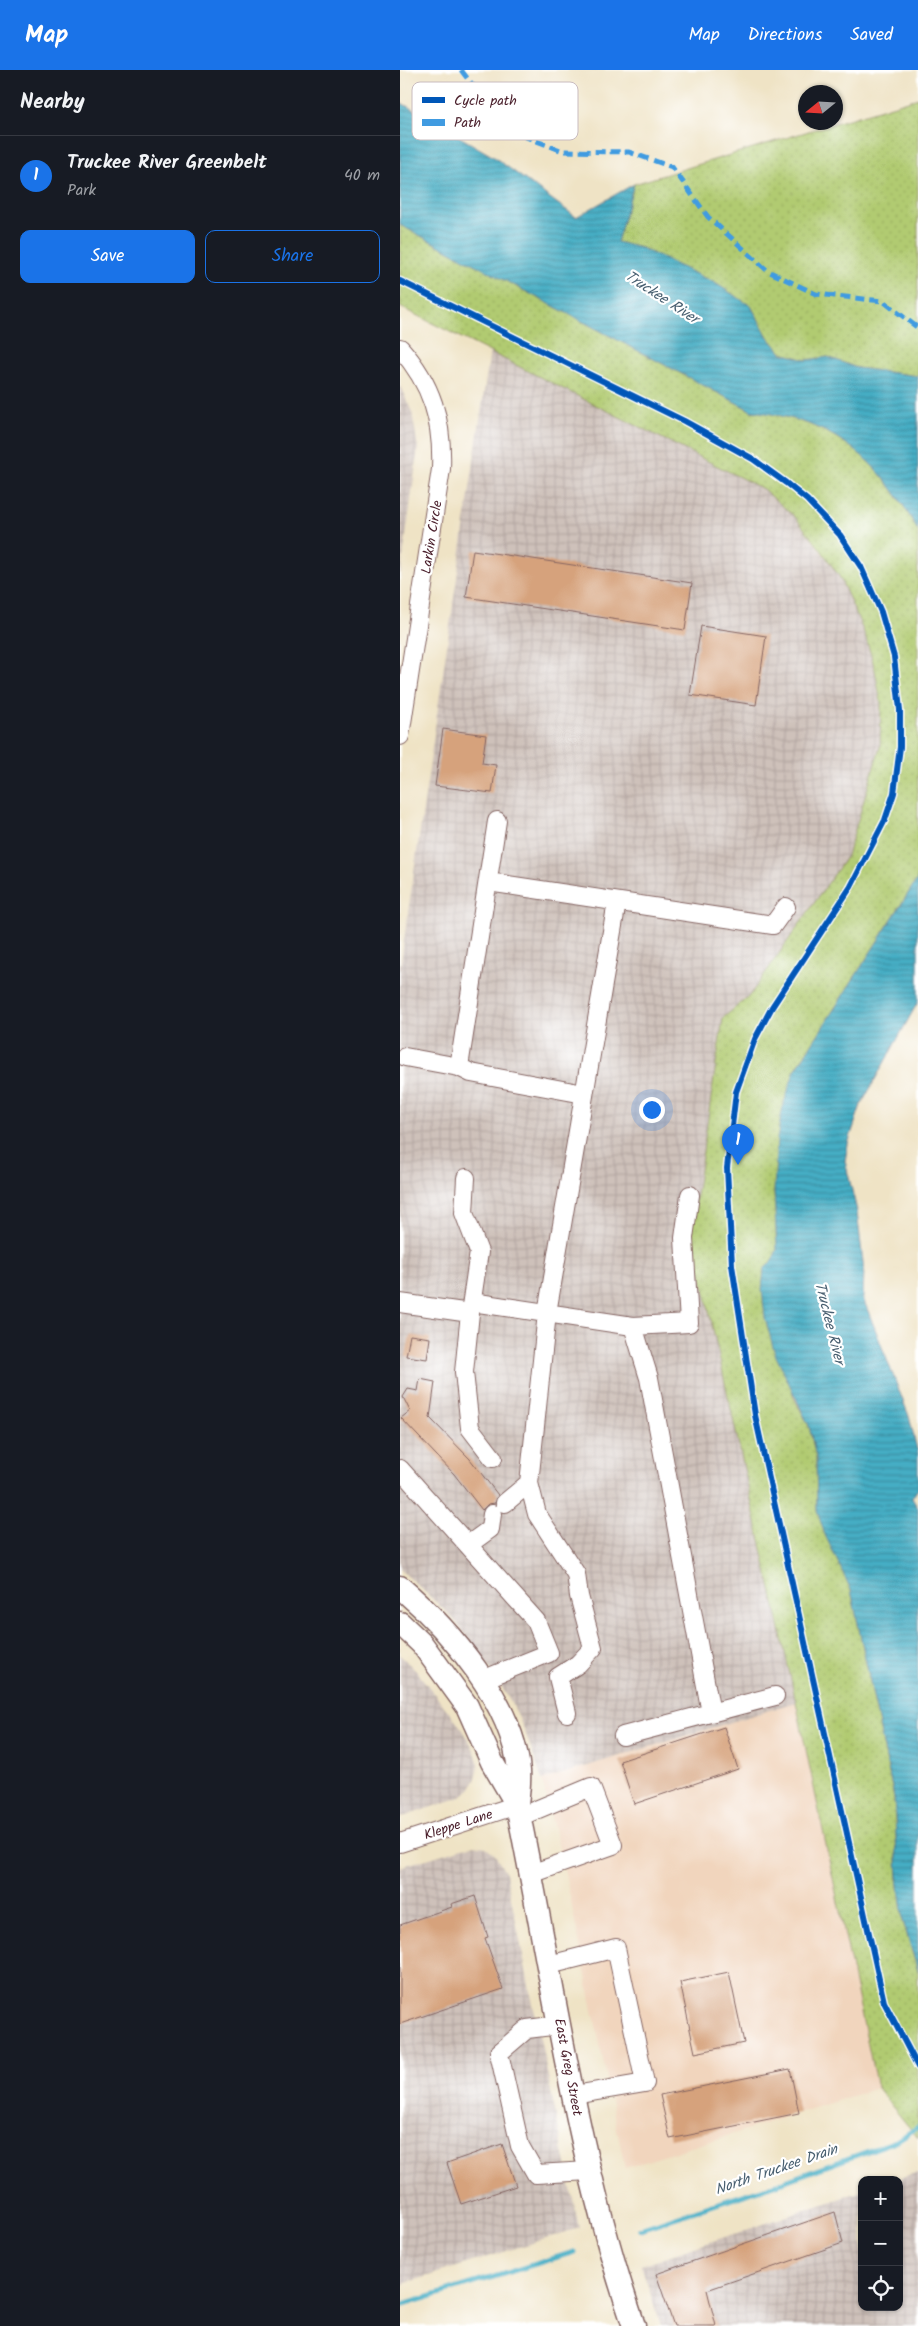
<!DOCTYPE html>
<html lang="en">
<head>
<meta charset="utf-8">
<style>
	body { margin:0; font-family:Kalam,sans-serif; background:#242831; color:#f1f3f6 }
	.controls { position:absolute; right:15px; bottom:15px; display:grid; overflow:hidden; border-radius:10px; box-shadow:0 1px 4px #0004 }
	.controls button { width:45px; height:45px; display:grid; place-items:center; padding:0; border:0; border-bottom:1px solid #363941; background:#171b24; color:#f1f3f6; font:25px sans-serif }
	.compass { position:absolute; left:398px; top:15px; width:45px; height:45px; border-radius:50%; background:#171b24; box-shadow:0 1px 4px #0004; rotate:252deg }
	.you { position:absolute; left:251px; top:1039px; width:18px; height:18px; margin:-12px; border:4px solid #fff; border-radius:50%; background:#1a73e8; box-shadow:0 0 0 8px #1a73e833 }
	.badge { display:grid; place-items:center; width:32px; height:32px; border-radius:50%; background:#1a73e8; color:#fff; font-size:16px; font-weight:700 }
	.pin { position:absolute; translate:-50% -41px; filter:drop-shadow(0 1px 2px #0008) }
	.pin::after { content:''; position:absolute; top:26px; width:18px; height:15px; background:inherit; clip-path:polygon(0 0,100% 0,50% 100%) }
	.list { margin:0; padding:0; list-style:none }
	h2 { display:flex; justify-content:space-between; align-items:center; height:65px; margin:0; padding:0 20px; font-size:21px }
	h2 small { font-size:16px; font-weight:400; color:#9ea1a6 }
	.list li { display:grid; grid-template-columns:32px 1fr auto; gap:15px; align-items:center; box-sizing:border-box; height:80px; padding:0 20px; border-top:1px solid #363941 }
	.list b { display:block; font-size:19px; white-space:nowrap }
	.list p { margin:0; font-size:16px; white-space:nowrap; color:#9ea1a6 }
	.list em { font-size:16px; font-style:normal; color:#9ea1a6 }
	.actions { display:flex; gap:10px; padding:15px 20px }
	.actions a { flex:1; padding:11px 0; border:1px solid #1a73e8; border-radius:10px; text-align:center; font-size:18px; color:#1a73e8 }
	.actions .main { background:#1a73e8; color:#fff }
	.icon { flex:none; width:28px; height:28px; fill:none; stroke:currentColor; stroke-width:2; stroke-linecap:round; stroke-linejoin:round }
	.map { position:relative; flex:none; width:518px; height:2256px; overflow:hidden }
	header { display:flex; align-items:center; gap:30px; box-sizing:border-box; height:70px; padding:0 25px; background:#1a73e8; color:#fff }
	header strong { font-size:24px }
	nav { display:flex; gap:28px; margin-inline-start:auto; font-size:18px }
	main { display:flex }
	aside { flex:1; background:#171b24 }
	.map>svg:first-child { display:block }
</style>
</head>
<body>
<header>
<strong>Map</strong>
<nav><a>Map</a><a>Directions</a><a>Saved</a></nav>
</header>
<main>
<aside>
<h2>Nearby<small></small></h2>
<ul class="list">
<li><span class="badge">1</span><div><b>Truckee River Greenbelt</b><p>Park</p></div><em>40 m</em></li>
</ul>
<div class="actions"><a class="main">Save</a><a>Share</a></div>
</aside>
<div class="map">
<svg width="518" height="2256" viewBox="0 0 518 2256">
	<defs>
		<pattern id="industrial-grid" width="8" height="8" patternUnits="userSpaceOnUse" patternTransform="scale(1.25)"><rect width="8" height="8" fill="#cec1ba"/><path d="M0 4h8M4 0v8" fill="none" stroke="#b2a5a0"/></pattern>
		<pattern id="green-dots" width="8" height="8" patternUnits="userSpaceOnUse" patternTransform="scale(1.25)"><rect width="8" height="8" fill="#b1cb71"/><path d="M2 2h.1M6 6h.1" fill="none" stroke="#9aae62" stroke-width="1.8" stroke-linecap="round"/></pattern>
		<pattern id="water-rules" width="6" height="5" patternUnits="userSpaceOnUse" patternTransform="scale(1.25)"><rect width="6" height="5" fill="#45adc4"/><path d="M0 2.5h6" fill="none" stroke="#3c8c9f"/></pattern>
	</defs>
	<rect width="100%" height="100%" fill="#fff"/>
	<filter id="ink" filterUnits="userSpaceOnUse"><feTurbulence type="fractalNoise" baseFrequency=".02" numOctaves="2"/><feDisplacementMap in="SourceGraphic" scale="10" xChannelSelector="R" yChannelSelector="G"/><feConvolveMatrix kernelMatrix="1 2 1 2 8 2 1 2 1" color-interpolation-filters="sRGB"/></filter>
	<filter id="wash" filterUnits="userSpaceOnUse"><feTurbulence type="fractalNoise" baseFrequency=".0096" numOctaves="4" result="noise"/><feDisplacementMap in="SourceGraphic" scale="20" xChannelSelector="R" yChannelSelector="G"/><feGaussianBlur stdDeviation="1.12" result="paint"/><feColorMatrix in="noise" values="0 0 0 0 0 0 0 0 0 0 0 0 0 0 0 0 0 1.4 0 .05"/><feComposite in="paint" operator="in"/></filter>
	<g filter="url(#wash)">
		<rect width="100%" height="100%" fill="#efe3c5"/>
		<path fill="#f1d5bd" d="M396,1632L477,2018L225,2098L166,1807L142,1710Z"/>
		<path fill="url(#industrial-grid)" d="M90,281L363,419L395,447L439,506L453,537L465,565L475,600L481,633L480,677L447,786L350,925L323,948L291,1160L396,1632L142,1710L126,1664L113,1635L84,1589L53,1548L0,1499V898Z
			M0,316L12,342L18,378L0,510Z
			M0,1585L17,1602L63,1660L74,1680L79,1694L76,1708L71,1718L61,1727L0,1748Z
			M73,1775L86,1777L95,1784L106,1803L179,2158L0,2215V1797Z
			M518,2102V2256H261L241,2195L462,2121V2237H499V2110H494Z"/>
		<path fill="url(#green-dots)" stroke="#7e754e" d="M518,28V306L457,298L428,287L406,290L382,283L368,267L351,236L315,213L241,178L217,172L234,114Z
			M0,155L352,341C434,350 481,390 518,461V808L394,1002L374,1121L377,1180L372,1191L364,1200L394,1328L409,1356L416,1387L417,1441L451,1520L494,1727L498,1807L503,1851L518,1901V2068L477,2018L396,1632L291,1160L323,948L350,925L447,786L480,677L481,634L475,600L465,565L453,537L439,506L421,480L395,447L363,419L0,237Z"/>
		<path fill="url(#water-rules)" stroke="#486678" d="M0,32L94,87L176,147L234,114L217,172L241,178L315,213L351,236L368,267L382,283L406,290L428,287L457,298L518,306V461C481,390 434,350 352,341L0,155Z
			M518,808V932L461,1035L448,1074L445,1091L457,1141L464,1200L463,1228L509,1346L518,1383V1419L512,1428L518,1438V1901L503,1851L498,1807L494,1727L451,1520L425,1465L417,1441L416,1387L409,1356L375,1284L365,1248L362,1219L364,1199L372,1191L377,1180L374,1121L377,1069L383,1036L394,1002Z"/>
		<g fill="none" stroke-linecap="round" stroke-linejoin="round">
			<path stroke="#45adc4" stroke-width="5" d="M240,2159L377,2114L496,2071L518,2057
				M0,2236L174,2182"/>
		</g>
		<g id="blocks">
			<path fill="#d6a27b" d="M73,480L292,513L285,560L66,527Z
				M301,556L366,566L356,635L290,625Z
				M43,659L86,665L82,693L96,695L92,723L35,716Z
				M10,1265L30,1268L27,1289L6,1286Z
				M20,1309L35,1312L30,1348L70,1389L98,1425L95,1433L88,1434L82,1440L54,1404L1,1348L10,1341L3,1327L8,1319L18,1321Z
				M324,1657L338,1699L234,1734L220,1691Z
				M75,1826L88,1867L85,1868L103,1919L0,1954V1855L52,1837L51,1834Z
				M329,1902L344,1973L295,1983L280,1912Z
				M390,1999L399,2043L270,2069L260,2025Z
				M102,2074L116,2116L61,2134L47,2093Z
				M435,2142L443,2173L307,2220L316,2256H274L256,2204Z"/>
		</g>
	</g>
	<g filter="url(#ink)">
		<use href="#blocks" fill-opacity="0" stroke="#846461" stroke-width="1"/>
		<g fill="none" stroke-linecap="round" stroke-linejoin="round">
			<g stroke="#846461" stroke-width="20">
				<path id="minor" d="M0,278C32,314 43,351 41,399L0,666
					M97,751L59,997L71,1003L184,1024
					M88,812L373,855L386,837
					M5,987L59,997
					M66,1108L64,1143L79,1182L70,1243
					M72,1232L233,1256L249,1308L311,1643
					M0,1233L70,1243L64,1302L70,1358L93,1388
					M233,1256L289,1253L284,1168L290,1125
					M0,1399L136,1551L149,1583L82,1610
					M105,1433L129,1413
					M68,1475L90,1459L92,1444
					M167,1643L158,1607L178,1594L193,1578L179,1526L176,1504L137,1444L129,1413L147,1243L217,832
					M223,1666L375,1626
					M119,1747L191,1717L213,1775L131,1804
					M0,1773L117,1735
					M149,1895L216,1878L245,2013L174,2025
					M160,1955L127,1959L99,1983L120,2076L136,2104L189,2101"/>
			</g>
			<g stroke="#846461" stroke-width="25">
				<path id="major" d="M0,1517C50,1560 113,1633 119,1701C120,1712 118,1724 117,1735C153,1909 176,2087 234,2256
					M0,1553L22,1574L67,1636L92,1692L117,1735"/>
			</g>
			<use href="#minor" stroke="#fff" stroke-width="18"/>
			<use href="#major" stroke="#fff" stroke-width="22"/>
			<path stroke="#409be1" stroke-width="5" stroke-dasharray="10 5" stroke-linecap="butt" d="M61,0L85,31L126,67L163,81L229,82L272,97L308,147L368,201L416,224L483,231L518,258"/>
			<g stroke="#fff" stroke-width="9">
				<path id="cycleway" d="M0,211L284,351L353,389L386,413L407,430L440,465L461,497L481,542L494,587L500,640V677L494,723L485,750L450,818L372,937L355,969L336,1022L327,1098L332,1195L355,1345L484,1932L518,1997"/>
			</g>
			<use href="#cycleway" stroke="#0057b8" stroke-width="6"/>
		</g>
	</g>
	<g text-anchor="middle" stroke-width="4.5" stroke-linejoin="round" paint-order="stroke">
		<g font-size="14" fill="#4a1f2b" stroke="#fff">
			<text transform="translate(31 467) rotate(-81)" y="5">Larkin Circle</text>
			<text transform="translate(58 1754) rotate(-18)" y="5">Kleppe Lane</text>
			<text transform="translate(169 1997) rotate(79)" y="5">East Greg Street</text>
		</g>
		<g font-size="15" font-style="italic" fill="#485f70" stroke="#fff">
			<text transform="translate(262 227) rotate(33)" y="5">Truckee River</text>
			<text transform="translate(430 1253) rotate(76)" y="5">Truckee River</text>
			<text transform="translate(376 2099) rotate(-19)" y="5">North Truckee Drain</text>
		</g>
	</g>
	<rect x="12" y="12" width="166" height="58" rx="8" fill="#fff" stroke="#c9bcbf" stroke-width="1"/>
	<rect x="22" y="27" width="23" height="6" fill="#0057b8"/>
	<rect x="22" y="49" width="23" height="7" fill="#409be1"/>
	<g font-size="14" fill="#4a1f2b">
		<text x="54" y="35">Cycle path</text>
		<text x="54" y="57">Path</text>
	</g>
</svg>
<div class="controls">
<button>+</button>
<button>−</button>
<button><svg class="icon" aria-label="locate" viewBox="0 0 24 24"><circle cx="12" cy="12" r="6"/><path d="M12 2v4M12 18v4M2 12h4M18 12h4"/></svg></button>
</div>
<svg class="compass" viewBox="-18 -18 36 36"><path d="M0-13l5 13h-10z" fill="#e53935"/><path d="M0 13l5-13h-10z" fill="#9ea1a6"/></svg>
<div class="you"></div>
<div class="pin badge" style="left:338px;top:1095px">1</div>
</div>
</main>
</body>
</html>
